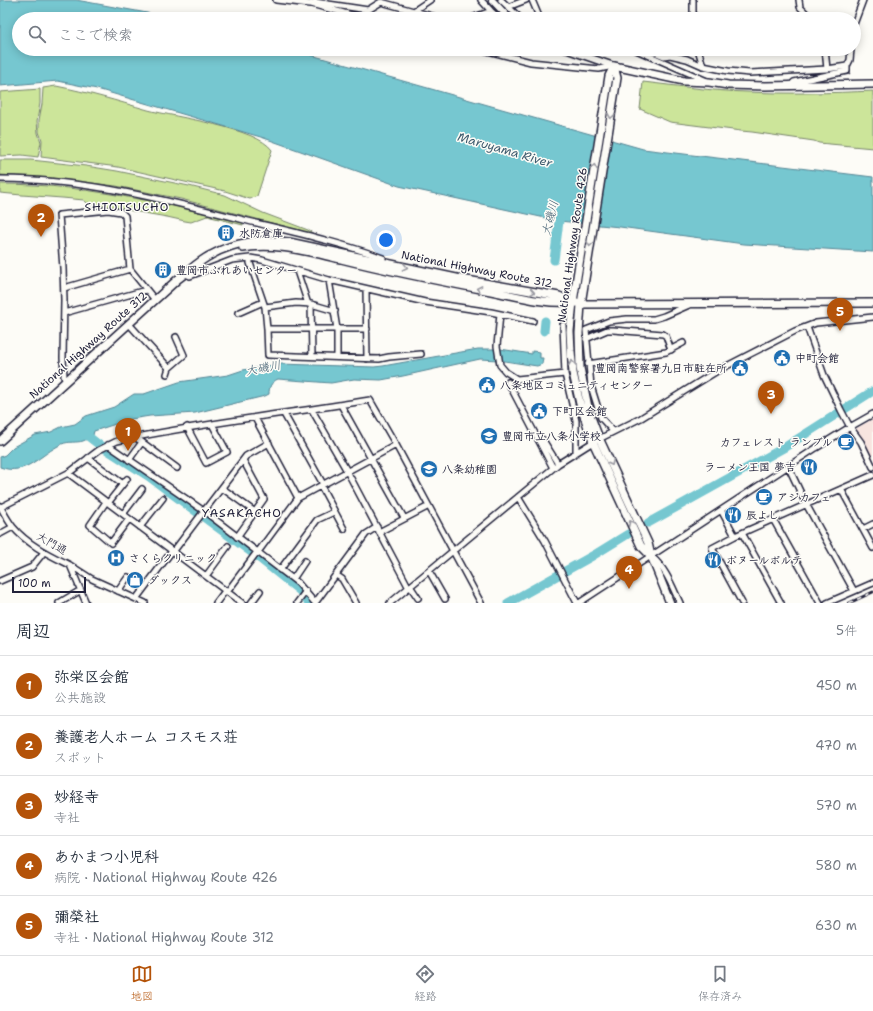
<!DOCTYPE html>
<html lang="ja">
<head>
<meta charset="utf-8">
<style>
	body { margin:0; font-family:"Shantell Sans","Klee One",sans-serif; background:#f2f2f3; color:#1f2937 }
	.scale { position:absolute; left:12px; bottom:10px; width:74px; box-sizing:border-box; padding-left:4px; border:2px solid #22223b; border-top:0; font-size:11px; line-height:14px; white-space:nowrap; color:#22223b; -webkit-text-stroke:3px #fdfcf7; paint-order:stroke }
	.you { position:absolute; left:386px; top:240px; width:14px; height:14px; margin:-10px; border:3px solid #fff; border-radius:50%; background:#1a73e8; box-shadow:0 0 0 6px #1a73e833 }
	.badge { display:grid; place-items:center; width:26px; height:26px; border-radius:50%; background:#b45309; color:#fff; font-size:13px; font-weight:700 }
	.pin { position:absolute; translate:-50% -33px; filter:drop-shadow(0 1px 2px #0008) }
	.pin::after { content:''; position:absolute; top:21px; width:14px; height:12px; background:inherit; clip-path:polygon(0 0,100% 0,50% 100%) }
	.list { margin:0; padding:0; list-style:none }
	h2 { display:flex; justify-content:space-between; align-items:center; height:52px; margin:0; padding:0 16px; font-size:17px }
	h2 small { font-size:13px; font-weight:400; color:#747a83 }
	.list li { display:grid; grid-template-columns:26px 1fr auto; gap:12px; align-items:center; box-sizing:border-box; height:60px; padding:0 16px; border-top:1px solid #e0e1e3 }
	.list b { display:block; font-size:15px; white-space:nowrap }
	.list p { margin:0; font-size:13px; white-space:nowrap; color:#747a83 }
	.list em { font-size:13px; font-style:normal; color:#747a83 }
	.icon { flex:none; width:22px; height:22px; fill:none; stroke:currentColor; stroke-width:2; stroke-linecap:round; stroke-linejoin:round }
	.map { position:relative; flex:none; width:873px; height:603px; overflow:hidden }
	.search { position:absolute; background:#fff; box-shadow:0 2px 10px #0003; left:12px; right:12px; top:12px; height:44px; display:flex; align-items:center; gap:10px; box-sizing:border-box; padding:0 14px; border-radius:22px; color:#747a83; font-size:15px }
	.sheet { height:352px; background:#fff }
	nav { display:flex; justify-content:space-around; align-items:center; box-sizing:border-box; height:56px; border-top:1px solid #e0e1e3; background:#fff; font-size:11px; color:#747a83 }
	nav a { display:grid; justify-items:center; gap:2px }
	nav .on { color:#b45309 }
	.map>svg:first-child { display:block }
</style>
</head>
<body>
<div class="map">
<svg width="873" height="603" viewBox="0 0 873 603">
	<rect width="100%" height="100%" fill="#fdfcf7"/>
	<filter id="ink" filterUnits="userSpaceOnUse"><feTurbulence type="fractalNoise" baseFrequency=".025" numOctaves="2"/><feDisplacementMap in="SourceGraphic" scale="8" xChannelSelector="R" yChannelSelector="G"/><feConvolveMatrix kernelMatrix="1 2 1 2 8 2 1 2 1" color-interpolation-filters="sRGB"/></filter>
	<g filter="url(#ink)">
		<path fill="#f8e5e0" d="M873,419V460L855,429Z"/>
		<path fill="#cce59a" stroke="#77846a" d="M643,82C678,86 712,91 747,92C789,94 831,93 873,91V148L819,143L814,141L752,132L741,131L670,122L640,109Z
			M56,86C87,92 117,101 148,110C175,117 257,128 272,150L257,196L250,199L225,191L118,167L41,157L42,140L39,132V120L42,104L43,88Z
			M40,89V103L37,121L38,133L41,142L38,157L22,155L0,156V92Z
			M0,160H31L86,166L117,171L189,186L225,195L263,213L308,230L314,234H313L181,199L116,186L51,178L0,175Z
			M0,184C47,184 92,190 138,199C152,201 166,204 180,207C189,209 197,213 207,213L243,223V225L207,216L191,222L185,221L167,217L87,203L84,200C56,197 28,196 0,193Z"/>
		<path fill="#76c7d0" stroke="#548594" d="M0,0H76L180,19H19V49H290L643,149L873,177V252L744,244L620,227L559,221L399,186L264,138L97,89L58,81L0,86Z
			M478,349H500L532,354V351L540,352V358H543L542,364L537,366L498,360L480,359L403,376L381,380L354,379L331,383L278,379C271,382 269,387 269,394L265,396L195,413L150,416L131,419L94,431L93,435C90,437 86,440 83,441C76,443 69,441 62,444C40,454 26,477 0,467V457L5,455L13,447L35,435L51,432L61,427L75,424L86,416L114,407L134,394H144L179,382L228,375L243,370L280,364L374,367L383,366Z"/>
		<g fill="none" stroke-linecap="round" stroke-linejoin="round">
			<path stroke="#76c7d0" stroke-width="9" d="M554,260L559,221L563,210
				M544,331L545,321
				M80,430L98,444L148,476L259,558L300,591L309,603
				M648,523L785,447L873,391
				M508,603L594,555L628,534"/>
			<g stroke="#22223b" stroke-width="8">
				<path id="minor" d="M276,0L310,4L315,2L368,10L381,2L443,19
					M481,0L491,11L500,19
					M501,0L521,19
					M532,0L540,19
					M799,0L800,7L812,19
					M311,4L366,19
					M508,7L526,0
					M415,10L430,0
					M469,19L491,11
					M693,19V0
					M854,24L863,0
					M480,49L531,62L599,69L613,66
					M634,49L707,81
					M647,49L664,56L670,55L687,59L703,66L728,71L750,73L827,69L847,66L850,60L851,49
					M698,49L703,66
					M825,49L827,69
					M790,86L794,82L847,71V66
					M0,179C85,179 167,200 248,221C293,232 339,242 383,258
					M250,258L262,260L329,280L337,329V357
					M297,271L308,304
					M185,274L190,276L232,260L250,258V263L265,307L267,329L268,355L379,359L389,357L421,354
					M329,280L425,302L491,312L533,321
					M64,288L130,269
					M366,289L367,359
					M311,304L312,356
					M265,307L296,303L311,304L335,311
					M64,313L146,290
					M238,313L263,302
					M500,314L497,346L500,365L506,372L517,379L565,374
					M129,324L169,368
					M563,325L565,374L576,421V453
					M807,327L824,375L841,410L850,427L861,442L873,467
					M267,329H337
					M337,329H367
					M586,339L607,330H613L663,334L666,336L671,350
					M588,364L666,352L683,343
					M167,374L169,368L184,355L176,337
					M66,381L64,377L63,358L64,300L63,268L59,215L108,210L121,212L125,216L130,269L155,300
					M508,382L553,468
					M341,405L404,518
					M312,410L347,471L409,588
					M284,414L323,484
					M187,427L206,463L227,452L212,424
					M613,431L601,418L591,386L586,330L609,321L627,319H654L664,316L689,305
					M538,436L543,440L558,464
					M135,437L177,468
					M108,445L204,511L298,583L315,603
					M396,445L481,603
					M88,458L123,484
					M129,460L142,442
					M788,466L806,504L854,591
					M68,473L242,603
					M321,486L344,529
					M222,488L255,512
					M841,489L873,548
					M518,497L545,541L577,603
					M106,502L90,525L111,543L129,519
					M108,503L127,479
					M0,506C4,513 8,521 13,527C28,545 50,555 70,565L86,603
					M1,507L70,472L99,450L117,441C201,423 286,414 370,400L396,445L298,498L255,418
					M721,510L735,536
					M204,511L246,456L269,443
					M123,514L142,489
					M773,519L820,603
					M140,527L163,498
					M863,529L873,524
					M379,532L429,506
					M742,533L781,603
					M0,534L13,527
					M237,537L264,499L243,460
					M173,552L204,511
					M258,552L298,498
					M652,557C666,569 672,586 680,603
					M70,565L92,579L145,603
					M280,570L317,520L334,512
					M429,571L445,599
					M336,575L342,579L356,603
					M206,576L228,546
					M293,579L305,561
					M0,581L32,567L44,552
					M410,586L418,598
					M118,591L128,577
					M227,592L257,552
					M136,599L172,551
					M59,603L81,590
					M216,603L225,591
					M251,603L260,591
					M297,603L306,591
					M315,603L366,534L377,527
					M390,603L558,464L593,442L641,418L717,371L795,331L816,323L873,317
					M579,603L816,448L850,427L873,414
					M742,603L712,548L735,536L873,475
					M827,603L873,583"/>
			</g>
			<g stroke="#22223b" stroke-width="9">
				<path id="major" d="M492,0L510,19
					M565,49L614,66"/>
			</g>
			<g stroke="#22223b" stroke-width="10">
				<path id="highway" d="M614,66L617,78L581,304L579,333L580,368L589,412L599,438L648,543L651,556L670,603
					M614,66L609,76L573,302L570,331L571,351L573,373L580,404L593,442L641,546L651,556
					M614,66L684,81L709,82L728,85L765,86L873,84
					M243,248C276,242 309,252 341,259C393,272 444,282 496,292C520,297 546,304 570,302
					M0,441L178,279C189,271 199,261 211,255C236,241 261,239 289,242L461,279L559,296L573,302L581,304L873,303"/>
			</g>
			<use href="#minor" stroke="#fdfcf7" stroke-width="5"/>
			<use href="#major" stroke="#fdfcf7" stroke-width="6"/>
			<use href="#highway" stroke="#fdfcf7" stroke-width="7"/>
			<g stroke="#22223b" stroke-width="3">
				<path id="rail" d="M849,603L873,592"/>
			</g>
			<use href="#rail" stroke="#fdfcf7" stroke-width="1.5" stroke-dasharray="4.5" stroke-linecap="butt"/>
		</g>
		<defs><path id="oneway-chevron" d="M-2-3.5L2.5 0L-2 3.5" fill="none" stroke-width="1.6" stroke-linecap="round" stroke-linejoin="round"/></defs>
		<g stroke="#9a9aa2">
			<use href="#oneway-chevron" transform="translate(611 116) rotate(99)"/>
			<use href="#oneway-chevron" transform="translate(594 167) rotate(-81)"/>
			<use href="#oneway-chevron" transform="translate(590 244) rotate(99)"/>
			<use href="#oneway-chevron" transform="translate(405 267) rotate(12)"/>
			<use href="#oneway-chevron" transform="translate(479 289) rotate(-169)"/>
			<use href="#oneway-chevron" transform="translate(532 292) rotate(10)"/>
			<use href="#oneway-chevron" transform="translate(572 363) rotate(-95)"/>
			<use href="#oneway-chevron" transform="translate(611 463) rotate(65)"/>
			<use href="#oneway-chevron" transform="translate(631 523) rotate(-115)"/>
		</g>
	</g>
	<defs>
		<g id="building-disc" transform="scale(0.9)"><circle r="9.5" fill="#1f6fb2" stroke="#fdfcf7"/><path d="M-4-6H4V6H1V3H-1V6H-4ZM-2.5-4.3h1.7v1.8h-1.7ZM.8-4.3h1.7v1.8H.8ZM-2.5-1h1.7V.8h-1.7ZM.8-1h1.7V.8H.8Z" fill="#fff"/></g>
		<g id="civic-disc" transform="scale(0.9)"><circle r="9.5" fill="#1f6fb2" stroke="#fdfcf7"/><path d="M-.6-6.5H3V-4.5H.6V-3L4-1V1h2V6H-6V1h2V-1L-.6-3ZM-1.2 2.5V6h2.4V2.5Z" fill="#fff"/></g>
		<g id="school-disc" transform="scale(0.9)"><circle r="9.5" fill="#1f6fb2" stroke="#fdfcf7"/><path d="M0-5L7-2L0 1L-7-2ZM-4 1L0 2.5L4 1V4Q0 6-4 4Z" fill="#fff"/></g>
		<g id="cafe-disc" transform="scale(0.9)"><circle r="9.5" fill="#1f6fb2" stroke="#fdfcf7"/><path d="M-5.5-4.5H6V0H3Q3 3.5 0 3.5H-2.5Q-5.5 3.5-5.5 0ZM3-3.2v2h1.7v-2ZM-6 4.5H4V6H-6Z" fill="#fff"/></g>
		<g id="restaurant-disc" transform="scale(0.9)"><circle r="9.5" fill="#1f6fb2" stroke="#fdfcf7"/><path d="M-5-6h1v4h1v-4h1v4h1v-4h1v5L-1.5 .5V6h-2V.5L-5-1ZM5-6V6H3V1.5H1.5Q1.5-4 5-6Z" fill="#fff"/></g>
		<g id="hospital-disc" transform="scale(0.9)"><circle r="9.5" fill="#1f6fb2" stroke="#fdfcf7"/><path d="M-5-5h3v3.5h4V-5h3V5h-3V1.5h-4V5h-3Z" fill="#fff"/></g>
		<g id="shop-disc" transform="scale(0.9)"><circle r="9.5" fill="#1f6fb2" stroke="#fdfcf7"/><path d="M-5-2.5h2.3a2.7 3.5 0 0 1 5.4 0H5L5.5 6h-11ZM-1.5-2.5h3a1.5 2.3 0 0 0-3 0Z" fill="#fff"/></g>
	</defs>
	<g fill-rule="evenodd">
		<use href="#building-disc" x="226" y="233"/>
		<use href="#building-disc" x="163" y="270"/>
		<use href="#civic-disc" x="782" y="358"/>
		<use href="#civic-disc" x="740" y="368"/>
		<use href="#civic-disc" x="487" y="385"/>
		<use href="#civic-disc" x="539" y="411"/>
		<use href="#school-disc" x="489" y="436"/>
		<use href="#cafe-disc" x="846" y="442"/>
		<use href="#restaurant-disc" x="809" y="467"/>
		<use href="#school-disc" x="429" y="469"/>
		<use href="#cafe-disc" x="764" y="497"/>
		<use href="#restaurant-disc" x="733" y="515"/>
		<use href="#hospital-disc" x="116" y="558"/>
		<use href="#restaurant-disc" x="713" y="560"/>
		<use href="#shop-disc" x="135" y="580"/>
	</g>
	<g text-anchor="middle" stroke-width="3" stroke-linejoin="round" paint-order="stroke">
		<g font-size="11" font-weight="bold" fill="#22223b" stroke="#fdfcf7" text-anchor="start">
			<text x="239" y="237">水防倉庫</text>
			<text x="176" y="274">豊岡市ふれあいセンター</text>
			<text x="795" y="362">中町会館</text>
			<text x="727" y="372" text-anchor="end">豊岡南警察署九日市駐在所</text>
			<text x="500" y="389">八条地区コミュニティセンター</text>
			<text x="552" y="415">下町区会館</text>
			<text x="502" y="440">豊岡市立八条小学校</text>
			<text x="833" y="446" text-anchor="end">カフェレスト ランブル</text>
			<text x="796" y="471" text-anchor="end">ラーメン王国 夢吉</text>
			<text x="442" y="473">八条幼稚園</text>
			<text x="777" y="501">アジカフェ</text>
			<text x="746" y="519">辰よし</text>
			<text x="129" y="562">さくらクリニック</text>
			<text x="726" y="564">ボヌールポルテ</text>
			<text x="148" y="584">ダックス</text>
		</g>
		<g font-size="11" fill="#22223b" stroke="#fdfcf7">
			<text transform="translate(572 245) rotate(-82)" y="4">National Highway Route 426</text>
			<text transform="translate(477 269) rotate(11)" y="4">National Highway Route 312</text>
			<text transform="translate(88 345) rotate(-42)" y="4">National Highway Route 312</text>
			<text transform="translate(52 543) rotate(30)" y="4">大門通</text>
		</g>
		<g font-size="12" font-style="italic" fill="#3f5c6f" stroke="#fdfcf7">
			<text transform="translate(505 150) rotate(16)" y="4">Maruyama River</text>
			<text transform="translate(550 218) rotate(-76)" y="4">大磯川</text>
			<text transform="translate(263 368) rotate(-11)" y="4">大磯川</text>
		</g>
		<g font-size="12" letter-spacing="1" fill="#22223b" stroke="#fdfcf7">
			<text x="127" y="211">SHIOTSUCHO</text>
			<text x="242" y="517">YASAKACHO</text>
		</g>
	</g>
</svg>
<div class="scale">100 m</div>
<div class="you"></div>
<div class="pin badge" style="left:128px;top:451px">1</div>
<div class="pin badge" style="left:41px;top:237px">2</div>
<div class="pin badge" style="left:771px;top:414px">3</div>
<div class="pin badge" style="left:629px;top:589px">4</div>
<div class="pin badge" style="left:840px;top:331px">5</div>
<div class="search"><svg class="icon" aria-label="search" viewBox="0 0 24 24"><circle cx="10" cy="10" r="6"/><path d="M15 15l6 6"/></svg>ここで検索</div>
</div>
<section class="sheet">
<h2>周辺<small>5件</small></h2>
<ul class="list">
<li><span class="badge">1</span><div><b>弥栄区会館</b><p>公共施設</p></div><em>450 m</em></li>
<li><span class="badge">2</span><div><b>養護老人ホーム コスモス荘</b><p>スポット</p></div><em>470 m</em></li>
<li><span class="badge">3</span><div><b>妙経寺</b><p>寺社</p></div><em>570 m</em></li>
<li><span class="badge">4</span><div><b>あかまつ小児科</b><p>病院 · National Highway Route 426</p></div><em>580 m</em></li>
<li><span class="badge">5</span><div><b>彌榮社</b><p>寺社 · National Highway Route 312</p></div><em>630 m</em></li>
</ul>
</section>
<nav>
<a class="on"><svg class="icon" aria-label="map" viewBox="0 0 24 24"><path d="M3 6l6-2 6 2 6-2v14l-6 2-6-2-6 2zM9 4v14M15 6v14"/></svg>地図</a>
<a><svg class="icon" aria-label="directions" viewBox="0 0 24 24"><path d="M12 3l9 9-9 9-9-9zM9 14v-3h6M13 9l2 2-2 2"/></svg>経路</a>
<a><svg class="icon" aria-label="saved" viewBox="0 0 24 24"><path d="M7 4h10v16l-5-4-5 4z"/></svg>保存済み</a>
</nav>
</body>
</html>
